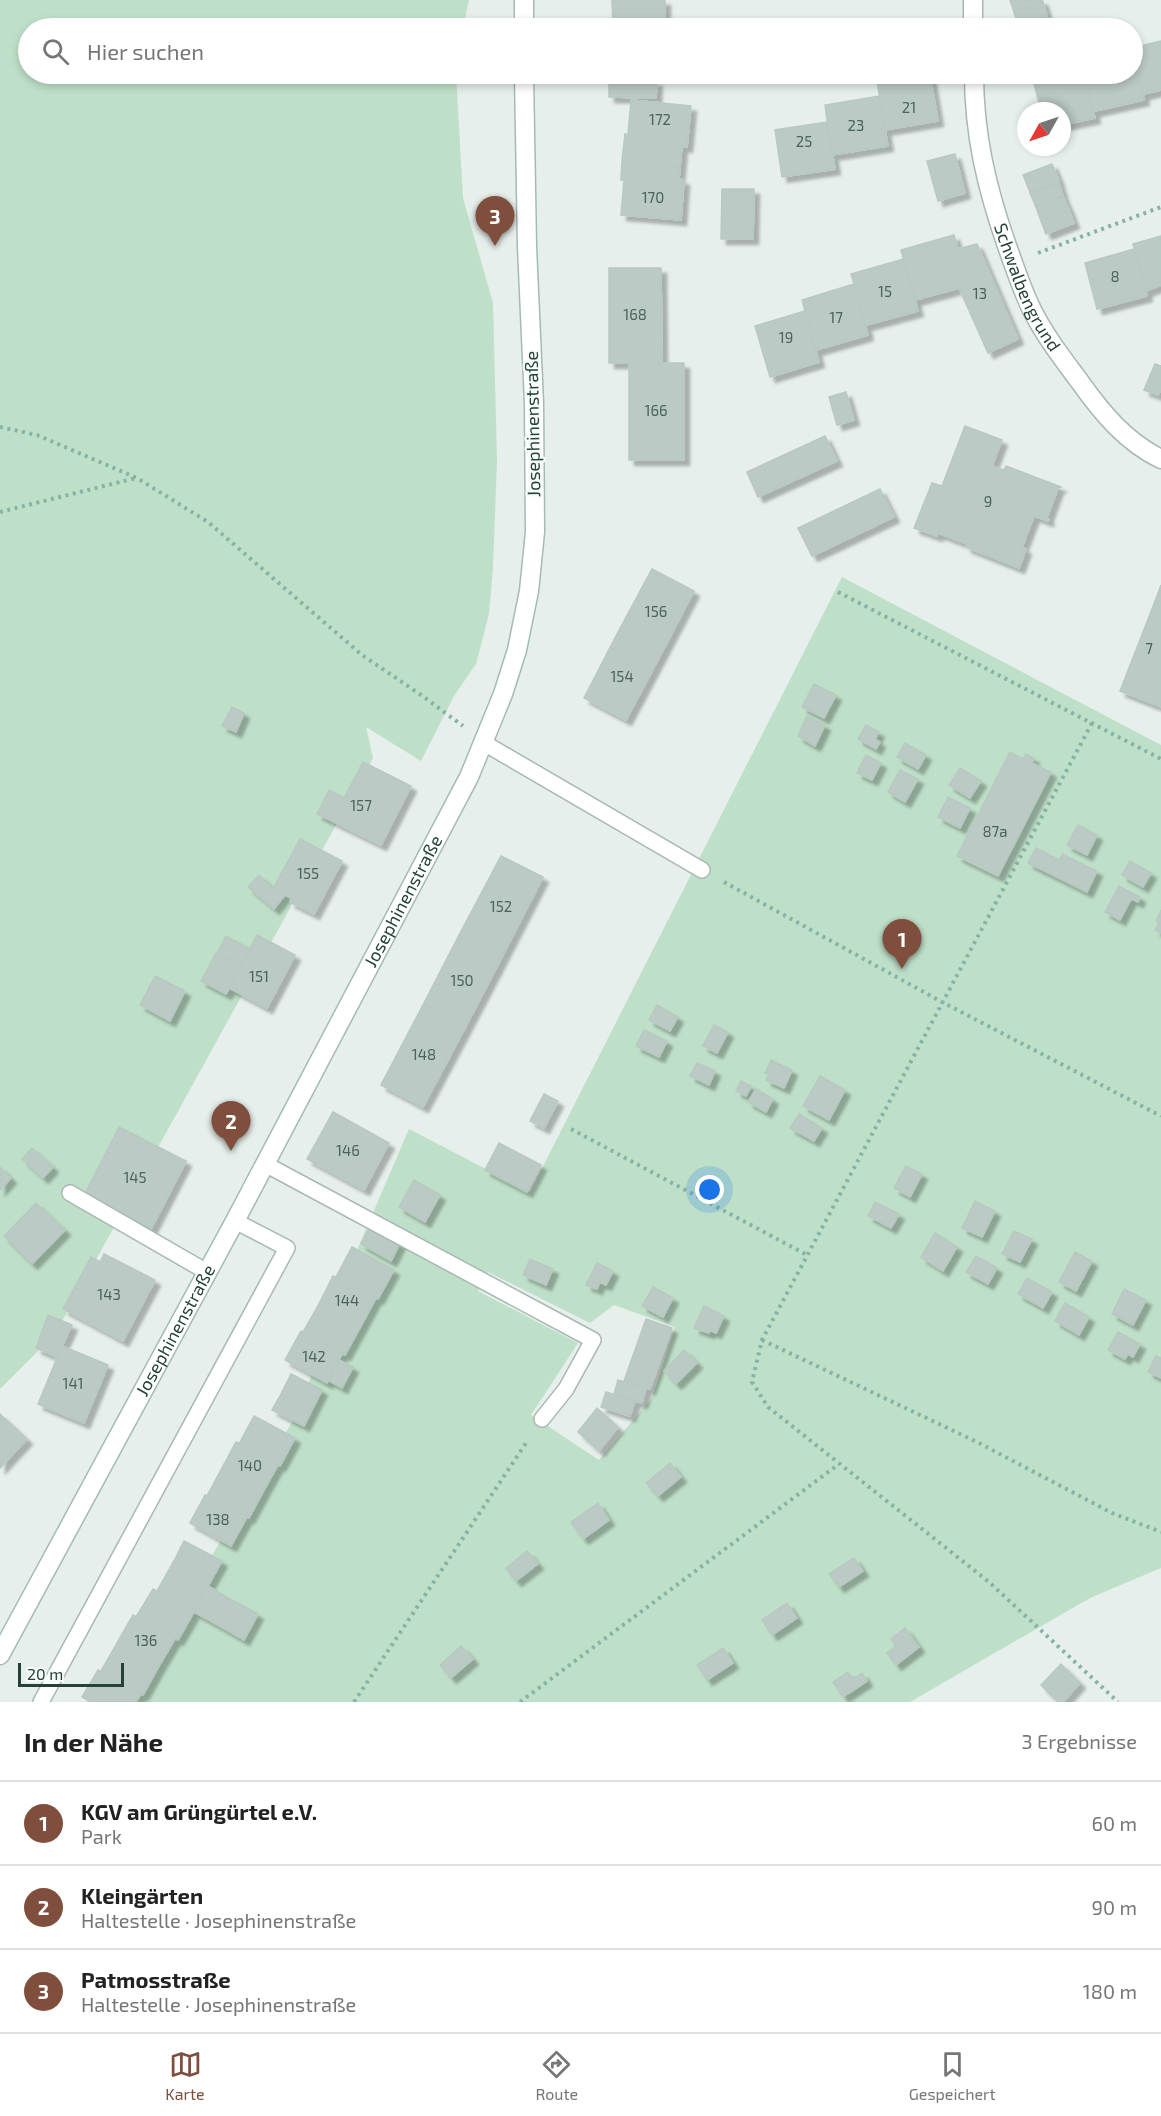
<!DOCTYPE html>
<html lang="de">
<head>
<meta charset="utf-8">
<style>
	body { margin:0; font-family:"Exo 2",sans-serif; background:#f2f2f2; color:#222 }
	.compass { position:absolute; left:1017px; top:102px; width:54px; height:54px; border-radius:50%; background:#fff; box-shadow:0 3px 9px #0003; rotate:230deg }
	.scale { position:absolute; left:18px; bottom:15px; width:106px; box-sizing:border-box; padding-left:6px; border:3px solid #24423a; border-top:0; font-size:16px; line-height:21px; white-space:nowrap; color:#24423a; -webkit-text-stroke:4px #f7fbf9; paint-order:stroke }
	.you { position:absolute; left:710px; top:1190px; width:21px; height:21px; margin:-15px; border:4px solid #fff; border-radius:50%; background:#1a73e8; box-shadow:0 0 0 9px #1a73e833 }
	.badge { display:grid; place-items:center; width:39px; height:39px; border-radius:50%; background:#804e3d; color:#fff; font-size:20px; font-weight:700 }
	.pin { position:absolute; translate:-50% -50px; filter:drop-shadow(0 2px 3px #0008) }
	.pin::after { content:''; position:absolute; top:32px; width:21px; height:18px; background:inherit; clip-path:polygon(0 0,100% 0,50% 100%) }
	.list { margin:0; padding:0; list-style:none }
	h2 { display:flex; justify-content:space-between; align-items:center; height:78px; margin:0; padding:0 24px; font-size:26px }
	h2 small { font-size:20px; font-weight:400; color:#767676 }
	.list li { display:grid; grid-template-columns:39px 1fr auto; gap:18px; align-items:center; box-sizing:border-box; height:84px; padding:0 24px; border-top:2px solid #e0e0e0 }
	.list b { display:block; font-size:22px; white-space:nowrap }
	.list p { margin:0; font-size:20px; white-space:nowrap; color:#767676 }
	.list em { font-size:20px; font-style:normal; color:#767676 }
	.icon { flex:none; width:33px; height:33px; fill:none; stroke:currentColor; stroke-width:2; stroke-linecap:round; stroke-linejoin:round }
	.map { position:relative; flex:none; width:1161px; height:1702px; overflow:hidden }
	.search { position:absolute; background:#fff; box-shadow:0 3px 9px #0003; left:18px; right:18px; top:18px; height:66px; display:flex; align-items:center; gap:15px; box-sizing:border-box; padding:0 21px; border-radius:33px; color:#767676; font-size:22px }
	.sheet { height:330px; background:#fff }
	nav { display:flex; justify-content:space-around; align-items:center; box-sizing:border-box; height:84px; border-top:2px solid #e0e0e0; background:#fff; font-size:16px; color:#767676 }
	nav a { display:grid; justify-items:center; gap:3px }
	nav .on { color:#804e3d }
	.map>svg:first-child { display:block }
</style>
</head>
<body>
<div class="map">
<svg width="1161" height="1702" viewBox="0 0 1161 1702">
	<defs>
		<filter id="shadow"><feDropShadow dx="5.5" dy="5.5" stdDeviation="1.5" flood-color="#0004"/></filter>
	</defs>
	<rect width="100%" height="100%" fill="#e6efeb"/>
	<path fill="#bfe0c8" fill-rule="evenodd" d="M0,0H469L463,28H28V74H456L463,198L493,303L497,461L493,567L489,614L476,664L454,696L421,761L366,727L373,758L55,1334L0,1389Z
		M842,577L1161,745V1568L1090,1598L910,1702H124L297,1414L360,1243L409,1129L530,1192ZM488,1272L590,1323L614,1305L675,1327L652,1398L599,1460L531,1415L578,1343L478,1291Z"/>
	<path fill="#bbcac4" stroke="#b8c9c2" stroke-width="1.5" filter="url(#shadow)" d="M612,0H665V28H613Z
		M1010,0H1042L1043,2L1014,12Z
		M1043,2L1047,16L1018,25L1014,12Z
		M1047,16L1051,28H1019L1018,25Z
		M1161,41V90L1144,94L1143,96L1132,48Z
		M1133,53L1144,100L1095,111L1093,113L1084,74H1132Z
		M930,74L938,121L885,130L877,81Z
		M1074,74H1084L1095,118L1062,125V111H1041L1034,83Z
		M609,80L657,81L656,98L609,97Z
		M879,96L888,146L832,155L825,105Z
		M631,100L691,106L687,147L682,146L680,167L622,161L625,134L628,135Z
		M827,122L835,169L782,177L775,130Z
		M955,154L965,193L938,201L927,161Z
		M622,161L680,167L679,179L684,180L681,220L621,215L624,180H621Z
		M1052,164L1059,181L1030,192L1023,175Z
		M1059,183L1063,196L1036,207L1030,193Z
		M722,189H754L753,239H721Z
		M1063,196L1069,210L1041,221L1036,207Z
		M1069,210L1074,223L1046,234L1041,221Z
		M954,235L958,249L977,244L1018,339L988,353L959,288L915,300L901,250Z
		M1161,236V285L1146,291L1133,244Z
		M1134,249L1147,296L1097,309L1085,263Z
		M904,259L918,311L866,325L851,274Z
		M609,268H661L662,363H609Z
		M854,284L868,335L816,350L802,300Z
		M805,311L819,362L770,377L755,326Z
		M629,363H684V460H629Z
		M1155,364L1161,366V389L1158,395L1144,390Z
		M846,392L854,420L837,425L829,397Z
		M965,426L1002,440L992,466L1004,470L1006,466L1061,487L1058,488L1047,518L1049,519L1048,521L1034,516L1022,547L1026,549L1019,568L966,547L967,544L938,533L937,536L914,528L932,483L942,486Z
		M825,436L837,461L758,497L747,472Z
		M880,489L894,517L812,556L798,528Z
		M652,569L694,591L660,656L617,634Z
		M1161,585V606L1154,604Z
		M1154,604L1161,606V707L1120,691Z
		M617,634L660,656L626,720L584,698Z
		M814,684L836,695L824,718L802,707Z
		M232,707L244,713L236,732L222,726Z
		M807,716L825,725L815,746L798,736Z
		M866,725L879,732L875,739L880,742L876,749L858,739Z
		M905,743L926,755L918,769L897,757Z
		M1010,752L1023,759L1026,754L1034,758L1032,763L1051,772L998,876L957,856Z
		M866,755L881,763L872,780L857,773Z
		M363,762L411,786L381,845L317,814L329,790L344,798Z
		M960,768L981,781L970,798L949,785Z
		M900,770L918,779L905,802L888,792Z
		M948,797L970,808L960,828L938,817Z
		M1078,825L1097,835L1087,855L1067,845Z
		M300,839L342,861L314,914L290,902L291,898L273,889Z
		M1036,848L1059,860L1062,854L1097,871L1087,892L1028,863Z
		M501,856L543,877L501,959L458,937Z
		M1130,861L1151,873L1143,887L1122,875Z
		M259,875L273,889L285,895L274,909L248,887Z
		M1119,886L1140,897L1138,902L1131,899L1120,920L1105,912Z
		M1161,910V933L1155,930L1159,923L1156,921Z
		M257,935L295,955L267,1008L229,988Z
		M226,936L250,949L241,966L217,953Z
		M458,937L501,959L466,1026L424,1003Z
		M216,953L241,966L226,994L201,981Z
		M155,976L185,991L170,1021L140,1005Z
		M424,1003L466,1026L423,1107L381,1085Z
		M657,1005L678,1017L670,1031L649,1020Z
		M714,1025L728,1032L717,1053L703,1046Z
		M644,1030L667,1041L659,1057L636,1046Z
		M771,1060L792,1070L784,1088L766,1080L769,1074L765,1073Z
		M697,1063L715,1071L709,1085L690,1076Z
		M820,1076L845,1090L829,1120L803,1106Z
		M741,1081L751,1086L746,1096L736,1091Z
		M756,1089L773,1099L766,1112L748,1102Z
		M544,1094L558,1101L544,1128L530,1121Z
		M333,1112L389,1143L364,1190L307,1159Z
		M799,1114L822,1128L814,1141L790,1128Z
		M119,1127L186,1161L151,1229L85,1194Z
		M499,1143L541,1165L527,1192L485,1170Z
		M32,1148L53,1167L43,1178L22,1159Z
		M906,1166L922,1174L910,1197L894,1188Z
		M0,1167L11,1178L0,1190Z
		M414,1180L440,1195L425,1222L399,1207Z
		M975,1201L995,1211L982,1237L962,1228Z
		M875,1202L899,1214L891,1228L868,1216Z
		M36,1203L65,1230L32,1264L4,1236Z
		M370,1227L400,1243L391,1261L361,1244Z
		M1014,1231L1032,1239L1020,1262L1002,1254Z
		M935,1233L957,1247L943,1271L921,1257Z
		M352,1247L394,1270L378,1299L336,1277Z
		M1075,1252L1092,1261L1076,1291L1059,1282Z
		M104,1254L155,1280L123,1341L63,1309L91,1257L100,1262Z
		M976,1256L997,1268L988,1284L966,1272Z
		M530,1259L553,1269L546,1285L523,1275Z
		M597,1263L613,1271L606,1285L600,1282L597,1289L586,1285Z
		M333,1276L376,1298L361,1326L319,1304Z
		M1027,1278L1052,1292L1043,1308L1018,1294Z
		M653,1287L673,1298L663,1317L642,1306Z
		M1124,1289L1146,1300L1133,1325L1112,1314Z
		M1065,1303L1089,1317L1079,1335L1055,1321Z
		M319,1304L361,1326L345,1355L303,1332Z
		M704,1306L724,1316L716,1333L710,1330L709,1333L694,1328Z
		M48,1315L72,1325L57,1357L36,1348Z
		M646,1319L672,1328L650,1389L624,1381Z
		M301,1331L342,1354L327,1383L285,1360Z
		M1118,1332L1140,1344L1133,1357L1128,1354L1125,1359L1108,1350Z
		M62,1346L108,1365L84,1423L38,1404Z
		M684,1350L697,1363L676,1384L664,1371Z
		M1156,1356L1161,1358V1378L1148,1372Z
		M339,1360L353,1367L342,1388L328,1380Z
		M291,1374L322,1390L312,1410L281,1394Z
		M618,1380L646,1388L642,1403L614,1394Z
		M606,1392L635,1401L630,1416L601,1407Z
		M281,1394L312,1410L304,1426L272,1410Z
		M597,1408L618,1427L599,1451L578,1432Z
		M0,1414L27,1439L0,1468Z
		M254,1416L295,1438L280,1466L239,1444Z
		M236,1442L278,1465L264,1490L222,1468Z
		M670,1463L681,1477L658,1496L646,1483Z
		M222,1468L264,1490L249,1518L207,1496Z
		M205,1495L247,1517L231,1546L190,1523Z
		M598,1503L609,1520L583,1539L571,1522Z
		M184,1541L222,1561L213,1577L176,1557Z
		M527,1551L538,1564L516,1581L506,1568Z
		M176,1557L213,1577L203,1595L166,1575Z
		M854,1558L863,1571L839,1587L829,1574Z
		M166,1575L203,1595L194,1612L157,1591Z
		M208,1586L230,1599L216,1624L194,1612Z
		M153,1589L194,1612L178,1640L136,1617Z
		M230,1599L258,1614L244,1640L216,1624Z
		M787,1603L797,1618L772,1635L762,1620Z
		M133,1615L175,1639L159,1666L117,1643Z
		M905,1628L919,1647L896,1665L887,1653L896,1646L891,1639Z
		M117,1643L159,1666L143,1695L101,1671Z
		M461,1646L473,1659L451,1678L440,1665Z
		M723,1648L733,1663L707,1680L697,1665Z
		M1061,1664L1080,1683L1063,1702H1058L1041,1685Z
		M98,1670L141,1694L136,1702H91L82,1697Z
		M848,1672L853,1679L862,1673L867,1681L843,1697L833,1682Z"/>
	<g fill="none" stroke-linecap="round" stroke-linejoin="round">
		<g stroke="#a8b8b2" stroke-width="18">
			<path id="lane" d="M484,743L702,870
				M265,1164L593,1340L566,1389L542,1419
				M70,1193L207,1272
				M41,1702L287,1248L235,1221"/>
		</g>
		<g stroke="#a8b8b2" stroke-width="21">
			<g id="street">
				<path d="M973,0V28"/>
				<path id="s1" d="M974,74C974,135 987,189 1007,246C1015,268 1022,290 1032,310C1045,336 1063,359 1080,382C1102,413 1126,442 1161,459"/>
			</g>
		</g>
		<g stroke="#a4bbb3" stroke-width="21">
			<g id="secondary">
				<path d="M524,28V0"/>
				<path id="s2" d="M0,1655L235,1221L469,777L503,694L517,650L529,591L535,532L534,403L527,247L524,74"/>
			</g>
		</g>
		<path stroke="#86b3a5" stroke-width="4" stroke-dasharray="3 4.5" stroke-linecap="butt" d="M1117,28L1130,25
			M1038,253L1161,207
			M0,427L37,435L137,478L208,522L362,655L424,697L463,726
			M0,512L136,478
			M838,592L1161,759
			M1092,723L762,1340L752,1382L768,1407L989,1582L1118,1702
			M724,882L942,1002L1161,1116
			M571,1129L807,1255
			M762,1340L977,1442L1112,1513L1161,1532
			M354,1702L528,1440
			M520,1702L839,1464"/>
		<use href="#lane" stroke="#fff" stroke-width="15"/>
		<use href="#street" stroke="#fff" stroke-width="18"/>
		<use href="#secondary" stroke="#fff" stroke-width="18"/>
	</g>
	<g text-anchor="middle" stroke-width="4.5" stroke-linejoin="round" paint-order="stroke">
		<g font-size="15" fill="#4a645c">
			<text x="909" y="113">21</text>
			<text x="660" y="125">172</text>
			<text x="856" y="131">23</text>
			<text x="804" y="147">25</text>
			<text x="653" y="203">170</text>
			<text x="1115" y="282">8</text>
			<text x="885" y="297">15</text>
			<text x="980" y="299">13</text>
			<text x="635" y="320">168</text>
			<text x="836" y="323">17</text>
			<text x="786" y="343">19</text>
			<text x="656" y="416">166</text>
			<text x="988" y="507">9</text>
			<text x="656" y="617">156</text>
			<text x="1149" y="654">7</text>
			<text x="622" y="682">154</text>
			<text x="361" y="811">157</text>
			<text x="995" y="837">87a</text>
			<text x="308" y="879">155</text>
			<text x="501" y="912">152</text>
			<text x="259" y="982">151</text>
			<text x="462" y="986">150</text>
			<text x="424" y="1060">148</text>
			<text x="348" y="1156">146</text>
			<text x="135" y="1183">145</text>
			<text x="109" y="1300">143</text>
			<text x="347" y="1306">144</text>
			<text x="314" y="1362">142</text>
			<text x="73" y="1389">141</text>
			<text x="250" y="1471">140</text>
			<text x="218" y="1525">138</text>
			<text x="146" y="1646">136</text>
		</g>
		<g font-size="18" fill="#24423a" stroke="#f7fbf9">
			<text dy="6" stroke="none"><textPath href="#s1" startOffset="222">Schwalbengrund</textPath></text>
			<text transform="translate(533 424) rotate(-91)" y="6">Josephinenstraße</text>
			<text dy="6" stroke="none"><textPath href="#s2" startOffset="855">Josephinenstraße</textPath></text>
			<text dy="6" stroke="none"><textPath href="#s2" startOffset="369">Josephinenstraße</textPath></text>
		</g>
	</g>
</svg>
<svg class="compass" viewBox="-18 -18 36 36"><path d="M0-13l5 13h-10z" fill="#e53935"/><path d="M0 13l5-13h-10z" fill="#767676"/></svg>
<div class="scale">20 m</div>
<div class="you"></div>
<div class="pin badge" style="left:902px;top:969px">1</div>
<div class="pin badge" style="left:231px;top:1151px">2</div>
<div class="pin badge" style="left:495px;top:246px">3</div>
<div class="search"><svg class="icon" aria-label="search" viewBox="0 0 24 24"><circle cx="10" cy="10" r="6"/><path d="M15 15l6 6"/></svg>Hier suchen</div>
</div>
<section class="sheet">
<h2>In der Nähe<small>3 Ergebnisse</small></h2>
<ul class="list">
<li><span class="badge">1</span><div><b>KGV am Grüngürtel e.V.</b><p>Park</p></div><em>60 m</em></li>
<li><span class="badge">2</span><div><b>Kleingärten</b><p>Haltestelle · Josephinenstraße</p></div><em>90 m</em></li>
<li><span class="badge">3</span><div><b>Patmosstraße</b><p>Haltestelle · Josephinenstraße</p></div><em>180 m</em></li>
</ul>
</section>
<nav>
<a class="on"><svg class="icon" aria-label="map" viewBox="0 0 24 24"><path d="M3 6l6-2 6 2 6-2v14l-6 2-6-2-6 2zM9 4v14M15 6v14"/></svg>Karte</a>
<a><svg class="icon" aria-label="directions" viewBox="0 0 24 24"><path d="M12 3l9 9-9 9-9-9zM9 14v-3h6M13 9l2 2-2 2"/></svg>Route</a>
<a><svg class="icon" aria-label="saved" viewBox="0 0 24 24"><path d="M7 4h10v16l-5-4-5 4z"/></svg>Gespeichert</a>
</nav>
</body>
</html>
